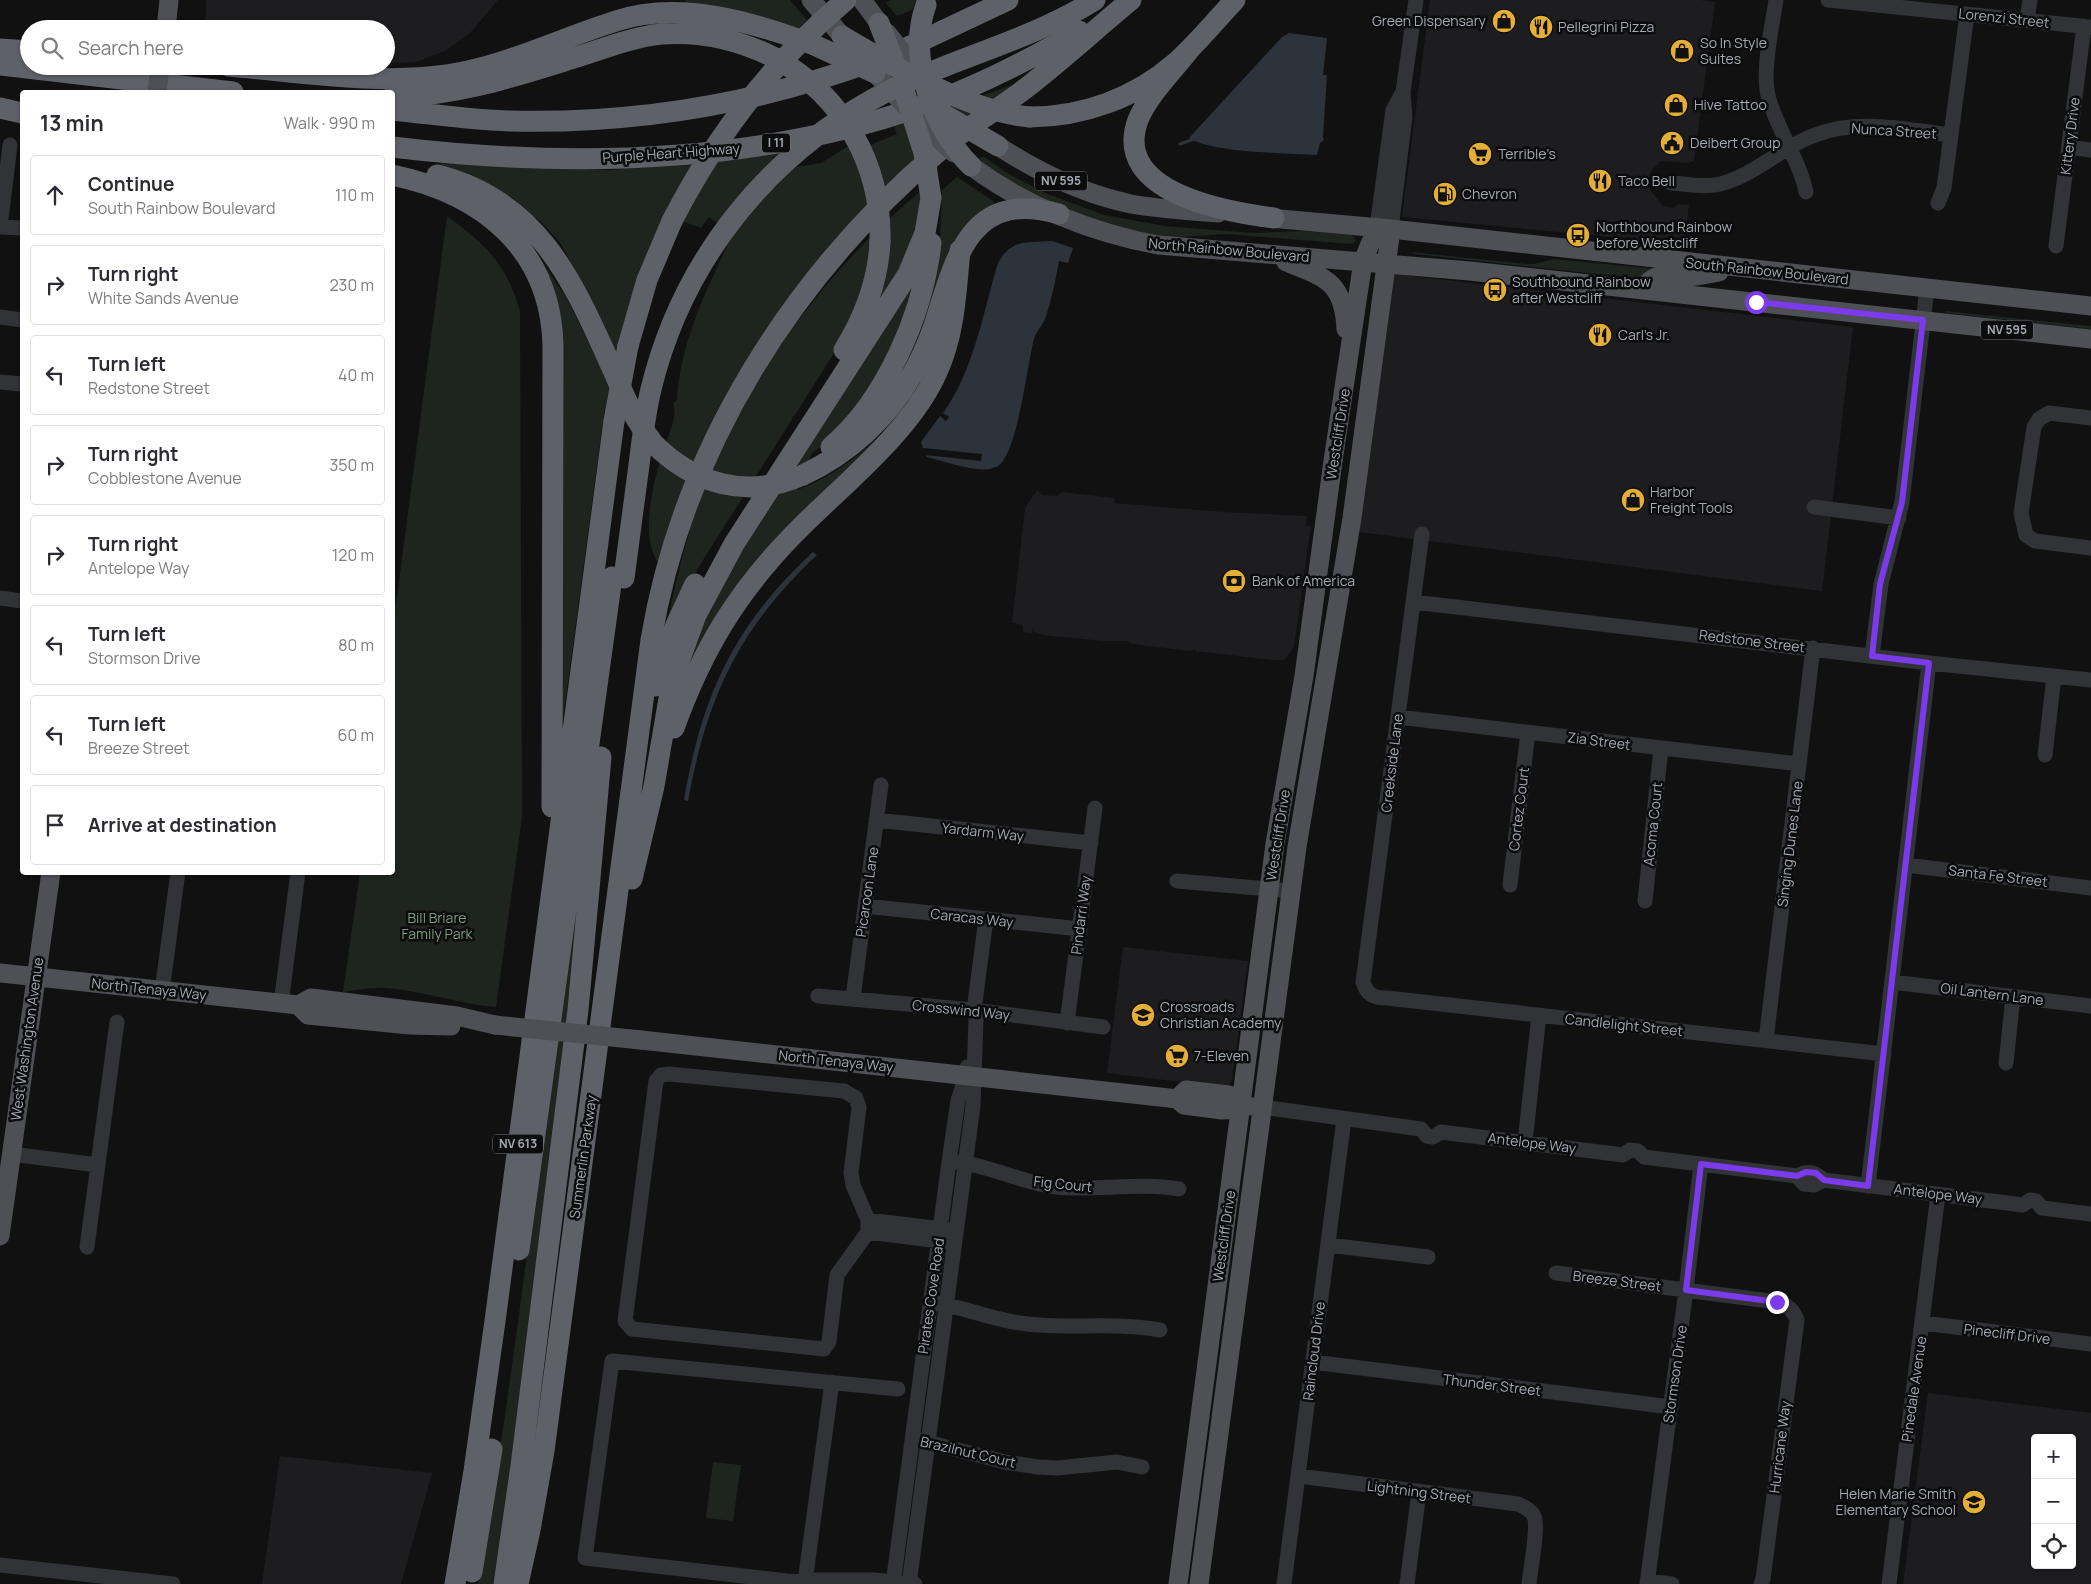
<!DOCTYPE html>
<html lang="en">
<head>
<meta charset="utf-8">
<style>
	body { margin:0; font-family:Manrope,sans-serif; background:#f7f7f7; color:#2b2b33 }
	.controls { position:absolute; right:15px; bottom:15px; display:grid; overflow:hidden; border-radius:5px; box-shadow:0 1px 4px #0004 }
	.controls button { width:45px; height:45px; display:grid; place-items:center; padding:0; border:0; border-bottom:1px solid #e1e1e2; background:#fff; color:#2b2b33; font:25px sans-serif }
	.stop { position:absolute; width:15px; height:15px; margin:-11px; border:4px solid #7c3aed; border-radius:50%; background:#fff }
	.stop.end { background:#7c3aed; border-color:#fff; box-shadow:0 1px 5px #0008 }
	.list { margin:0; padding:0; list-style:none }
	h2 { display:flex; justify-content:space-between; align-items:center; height:65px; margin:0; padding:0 20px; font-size:21px }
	h2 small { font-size:16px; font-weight:400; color:#7c7c81 }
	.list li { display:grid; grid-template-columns:32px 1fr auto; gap:15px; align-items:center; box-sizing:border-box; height:80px; margin:0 10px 10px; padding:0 10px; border:1px solid #e1e1e2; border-radius:5px }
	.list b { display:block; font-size:19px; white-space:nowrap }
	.list p { margin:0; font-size:16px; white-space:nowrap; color:#7c7c81 }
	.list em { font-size:16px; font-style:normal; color:#7c7c81 }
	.icon { flex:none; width:28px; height:28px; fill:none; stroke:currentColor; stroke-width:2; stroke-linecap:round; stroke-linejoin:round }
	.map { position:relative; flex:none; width:2091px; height:1584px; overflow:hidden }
	.search { position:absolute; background:#fff; box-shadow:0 1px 4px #0004; left:20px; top:20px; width:375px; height:55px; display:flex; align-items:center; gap:12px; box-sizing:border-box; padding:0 18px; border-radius:28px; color:#7c7c81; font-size:19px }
	.panel { position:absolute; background:#fff; box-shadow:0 1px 4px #0004; left:20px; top:90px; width:375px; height:785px; border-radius:5px }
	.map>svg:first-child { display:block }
</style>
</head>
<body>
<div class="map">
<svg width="2091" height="1584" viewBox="0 0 2091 1584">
	<rect width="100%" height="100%" fill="#111112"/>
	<path fill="#1d1d1f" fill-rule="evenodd" d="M206,0H498L470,33L445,51L416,62L393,63H386V29H206Z
		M1430,0H1700L1715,2L1694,161L1689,163L1661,161L1652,170L1649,176L1650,190L1663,206L1674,208L1678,204L1689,205L1684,244L1402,217Z
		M1393,274L1853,327L1822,591L1359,532Z
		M1037,490L1042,495L1057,496L1062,492L1115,498L1114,503L1224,512L1307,516L1306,526H1311L1294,647L1284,660H1273L1196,651L1195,649L1191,651L1132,644L1127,641H1103L1043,635L1035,632L1033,627L1032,633L1023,632V625L1012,623L1025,508Z
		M1123,947L1248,961L1232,1080L1229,1085L1223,1087L1107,1073Z
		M1928,1393L2091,1413V1584H1903ZM2035,1438H2072V1565H2035Z
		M280,1456L432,1473L401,1584H262Z"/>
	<path fill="#1e251f" d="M686,0H790L807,20L799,28L763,17L683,3Z
		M891,0H921L920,2L916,1L912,10L897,16L886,3Z
		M1020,82L897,175L846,227L818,260L659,564C637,535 656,470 668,437C672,426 677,415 673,403L677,400C680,341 707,290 731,237L730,233L709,217L701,228L682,221L653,288L628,379L582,282L559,241L542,223L511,197L482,182L440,167L441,163L609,170L691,165L811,148L790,168L821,163L853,143L868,146L897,134L894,127Z
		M983,156L1009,174L1045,193L1104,215L1165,226L1252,233L1303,231L1352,235L1356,240L1354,243L1351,244L1227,234L1166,238L1097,222L1026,192L976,161Z
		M957,177L993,201L996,208L909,365L876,406L940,239L942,190Z
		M923,189L922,213L902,273L841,342L703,560L680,600L668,618C677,577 687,534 702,494C750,375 824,271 923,189Z
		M447,216C486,245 506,263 520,311L522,817L496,1007C459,1004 423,991 386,988C372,987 357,990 343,992L360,873L392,872L393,627Z
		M532,246L567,299L609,383L615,398L604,413L557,765L559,340Z
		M1411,252L1526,264H1534L1554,259L1686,272L1643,279L1415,254Z
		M920,270L884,368L827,442L812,453L797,490C836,476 870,448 896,417C906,404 914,385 928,378L684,679L705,619L750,533Z
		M1945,311L2091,326V329L1946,313Z
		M588,800L571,1017L507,1497L493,1584H478C524,1324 547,1061 588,800Z
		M713,1462L741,1465L733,1521L706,1518Z"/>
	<path fill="#2c333a" d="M1289,33L1327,38L1323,75H1327L1323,137L1324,140L1320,143L1317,155C1287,153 1212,153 1189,138L1282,37Z
		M1052,241L1073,248L1068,263L1059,261C1056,278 1052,298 1046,316C1044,324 1036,331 1034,339C1027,364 1018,453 998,466C982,476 945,461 927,457L926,455L981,461L982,454L923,448L921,442L940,416L946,421L949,417L943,413C974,371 983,312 998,263C1012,238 1027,243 1052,241Z
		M813,552L817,555C739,628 707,697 688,801L684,800C702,695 734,625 813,552Z"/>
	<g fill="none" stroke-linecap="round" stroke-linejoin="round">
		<path stroke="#2c333a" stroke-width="3" d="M1180,144L1194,139"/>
		<path stroke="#323337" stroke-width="15" d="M1776,0C1772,27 1761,74 1769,99C1778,131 1799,159 1806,192
			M1828,0L2091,27
			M2027,20L2030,0
			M2069,147L2091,150
			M1671,183C1687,184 1704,188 1720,184C1755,175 1782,147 1815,135C1858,118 1907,130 1951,135
			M1938,203L1944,188L1967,14
			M0,227L10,145
			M0,227L22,228
			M1377,227L1393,110L1403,92
			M1391,229L1405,117L1403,92L1416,0
			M2056,246L2084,26
			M0,317L22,320
			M0,382L22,384
			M2091,418L2049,413L2039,419L2034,427L2021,513L2026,535L2035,541L2091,548
			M1814,507L1899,518
			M1422,534L1363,982C1367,995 1374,998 1387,998L1884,1054
			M0,598L22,601
			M1414,602L1929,663L2091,680
			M1872,656L1881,584L1902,502L1927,288
			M1398,717L1799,764
			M2045,755L2054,676
			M876,820L1091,843
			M1906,865L2091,888
			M1177,881L1291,891
			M1510,885L1528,732
			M1645,901L1661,748
			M865,906L1080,929
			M1892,982L2091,1006
			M162,991L178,872
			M818,996L974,1010L1103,1027
			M853,998L881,785
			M281,1004L298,872
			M1067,1023L1095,808
			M1766,1040L1813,648
			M2006,1063L2013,997
			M669,1074L844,1091L856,1098L859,1107L851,1173L853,1185L868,1220V1232L837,1275L829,1342L824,1349L632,1329L625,1321L656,1081L661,1075Z
			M1262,1107L1421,1129L1427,1136L1433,1137L1441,1132L1623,1155L1630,1150L1638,1151L1644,1157L1797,1176C1808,1170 1814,1172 1824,1180L2023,1205L2030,1200L2036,1201L2042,1208L2091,1214
			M1525,1142L1539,1015
			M11,1154L98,1165
			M955,1162C990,1165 1022,1183 1056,1187C1097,1191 1138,1182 1179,1189
			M1797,1176L1804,1184L1814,1185L1824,1180
			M1868,1186L1929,663
			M868,1220L950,1230
			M868,1232L948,1242
			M1328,1245L1428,1257
			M87,1247L117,1022
			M1556,1273L1777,1302C1788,1305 1793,1310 1797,1320L1763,1579L1761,1584
			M937,1303C967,1308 996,1321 1027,1324C1071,1329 1116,1322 1160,1330
			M1923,1323L2091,1344
			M1313,1362L1671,1407
			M898,1389L612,1361L585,1558L787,1581L805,1582L818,1580H874L915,1584
			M919,1440L1005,1462L1038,1467L1057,1468L1117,1462L1142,1467
			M1299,1476L1518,1504C1524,1507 1531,1510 1534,1516C1539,1526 1530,1571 1529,1584
			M0,1565L173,1584
			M1647,1581L1672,1584
			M805,1582L832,1382
			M893,1584L949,1162L958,1100L966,1076L967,1067
			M909,1584L973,1106L976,1019L974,1010L986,919
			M1284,1584L1344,1119
			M1407,1584L1419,1492
			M1647,1584L1686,1290L1701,1164
			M1889,1584L1938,1194"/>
		<path stroke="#4f5056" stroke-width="19" d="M811,0L842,36
			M862,0L879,23
			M166,29L169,0
			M998,146C1038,172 1083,194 1131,204C1159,209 1189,211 1218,213
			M971,166C1025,206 1092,233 1158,245L1470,271L2091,339
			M1260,217L1391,229L2091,306
			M1286,262C1325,277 1344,282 1346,329
			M1642,290C1655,270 1664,277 1684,277C1695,277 1708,274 1719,272
			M0,973L298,1005L311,998L457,1016L495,1025
			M298,1005L308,1015L410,1025L451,1026
			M641,1040L1169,1098L1177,1099L1184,1105L1222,1110C1233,1111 1238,1104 1249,1106
			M1177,1099L1186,1090L1229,1095L1241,1105
			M0,1236L51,872
			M1178,1584L1275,844L1304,676L1333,461L1363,261L1377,227
			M1199,1584L1297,847L1352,518L1391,229"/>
		<path stroke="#5f6168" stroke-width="21" d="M0,49L29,51
			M904,49L1008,0
			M1190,49C1174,70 1148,95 1138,120C1111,193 1227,212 1274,218
			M0,65L233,92
			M228,66C300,72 375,85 447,75C506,66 559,39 616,21C679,0 752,22 812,44
			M392,97C457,96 516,76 577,57C605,48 633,37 661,34C701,31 740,40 775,58
			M0,108L22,113
			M392,110C432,114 470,120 510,121C633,124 755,104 871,62
			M1030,117C1082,117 1135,98 1174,64C1196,45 1215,21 1235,0
			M392,147C569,168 753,165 922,106C977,87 1029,60 1079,31
			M392,175C483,194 551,249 553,346L552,807
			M437,175C540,201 573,282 613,370C624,395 633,418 651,440
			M628,346L647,280L672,221
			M844,350C865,316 878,282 880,242
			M831,447C886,400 923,314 931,243
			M803,475C848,454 887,419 912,375C921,359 928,343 934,326C955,260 969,188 1059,214
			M655,686L676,625L695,584
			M674,728C702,650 737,592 795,533C841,486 911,432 937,372C955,333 956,291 960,250
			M632,879L654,786L672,681L696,615L734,544L908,274L925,233L931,198
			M519,1250L612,577
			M472,1572L492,1449
			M455,1584L474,1471L495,1321L614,421
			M504,1584L521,1466L578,1010L601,757
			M518,1584L530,1530L544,1451L651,640C683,448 793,276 939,151C966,127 998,110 1026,88C1062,60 1096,29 1131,0"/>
		<path stroke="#4f5056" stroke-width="19" d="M887,33L924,80
			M865,62L923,125L954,153
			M157,92L160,66
			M495,1025L641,1040"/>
		<path stroke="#5f6168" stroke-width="21" d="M926,5C907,57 933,129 971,166
			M879,23L896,67
			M842,36C895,67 969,112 1030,117
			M812,44L875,73
			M775,58C843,96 882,165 880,242
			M904,90L924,153L931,198
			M931,107L998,146
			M672,221C716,135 772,62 846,0
			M614,421L628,346
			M652,442C693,484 747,500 803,475
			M624,578C629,541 634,503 639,465C642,440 645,414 651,389C683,258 770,151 890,90C957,57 1031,40 1095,0"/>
	</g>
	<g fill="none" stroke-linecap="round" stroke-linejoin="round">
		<path stroke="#7c3aed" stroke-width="6" d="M1756,302L1923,320L1902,502L1880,584L1872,656L1929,663L1868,1186L1824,1180L1816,1173L1806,1172L1797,1176L1701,1164L1686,1290L1777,1302"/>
	</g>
	<defs>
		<g id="shop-disc" transform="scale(1.25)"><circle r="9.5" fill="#e4ae37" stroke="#0c0c0d"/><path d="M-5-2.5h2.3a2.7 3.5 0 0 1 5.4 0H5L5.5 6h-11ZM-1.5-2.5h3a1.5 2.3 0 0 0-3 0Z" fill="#111"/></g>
		<g id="restaurant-disc" transform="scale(1.25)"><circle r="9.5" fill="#e4ae37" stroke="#0c0c0d"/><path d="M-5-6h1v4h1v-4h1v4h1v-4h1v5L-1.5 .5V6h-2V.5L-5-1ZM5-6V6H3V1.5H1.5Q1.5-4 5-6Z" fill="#111"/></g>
		<g id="civic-disc" transform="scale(1.25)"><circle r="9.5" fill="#e4ae37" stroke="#0c0c0d"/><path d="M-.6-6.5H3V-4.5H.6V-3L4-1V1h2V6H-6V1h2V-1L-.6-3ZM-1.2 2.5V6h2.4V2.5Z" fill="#111"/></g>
		<g id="supermarket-disc" transform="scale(1.25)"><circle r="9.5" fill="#e4ae37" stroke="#0c0c0d"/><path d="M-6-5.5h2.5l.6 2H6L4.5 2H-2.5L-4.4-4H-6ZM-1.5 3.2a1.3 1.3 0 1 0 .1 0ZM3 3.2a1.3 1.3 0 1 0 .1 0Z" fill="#111"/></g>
		<g id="fuel-disc" transform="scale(1.25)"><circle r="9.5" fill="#e4ae37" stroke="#0c0c0d"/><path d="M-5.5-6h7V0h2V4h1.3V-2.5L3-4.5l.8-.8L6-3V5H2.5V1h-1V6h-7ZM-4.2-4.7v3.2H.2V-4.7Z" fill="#111"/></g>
		<g id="bus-disc" transform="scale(1.25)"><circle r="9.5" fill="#e4ae37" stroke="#0c0c0d"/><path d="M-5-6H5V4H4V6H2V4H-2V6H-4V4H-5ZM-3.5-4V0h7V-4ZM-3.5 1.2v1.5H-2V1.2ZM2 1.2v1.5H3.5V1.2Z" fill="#111"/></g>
		<g id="bank-disc" transform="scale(1.25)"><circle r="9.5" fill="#e4ae37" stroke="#0c0c0d"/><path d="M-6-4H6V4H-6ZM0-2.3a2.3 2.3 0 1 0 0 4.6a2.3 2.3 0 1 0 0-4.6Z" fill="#111"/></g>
		<g id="school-disc" transform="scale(1.25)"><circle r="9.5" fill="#e4ae37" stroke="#0c0c0d"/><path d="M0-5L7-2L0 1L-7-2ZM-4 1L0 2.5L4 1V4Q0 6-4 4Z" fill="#111"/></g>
	</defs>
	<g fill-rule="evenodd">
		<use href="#shop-disc" x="1504" y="21"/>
		<use href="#restaurant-disc" x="1541" y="27"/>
		<use href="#shop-disc" x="1682" y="51"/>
		<use href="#shop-disc" x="1676" y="105"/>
		<use href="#civic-disc" x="1672" y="143"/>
		<use href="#supermarket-disc" x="1480" y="154"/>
		<use href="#restaurant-disc" x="1600" y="181"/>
		<use href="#fuel-disc" x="1445" y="194"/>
		<use href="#bus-disc" x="1578" y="235"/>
		<use href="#bus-disc" x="1495" y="290"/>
		<use href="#restaurant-disc" x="1600" y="335"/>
		<use href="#shop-disc" x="1633" y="500"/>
		<use href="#bank-disc" x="1234" y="581"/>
		<use href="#school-disc" x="1143" y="1015"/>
		<use href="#supermarket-disc" x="1177" y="1056"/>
		<use href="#school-disc" x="1974" y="1502"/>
	</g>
	<g text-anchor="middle" stroke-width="5" stroke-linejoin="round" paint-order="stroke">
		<g fill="#0c0c0d" stroke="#767980" stroke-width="1">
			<rect x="762" y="133.5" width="28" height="19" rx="4"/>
			<rect x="1035" y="171.5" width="52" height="19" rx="4"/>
			<rect x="1981" y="320.5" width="52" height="19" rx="4"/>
			<rect x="493" y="1134.5" width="50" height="19" rx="4"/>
		</g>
		<g font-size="12" font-weight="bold" fill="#a3a8b2">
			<text x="776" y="147">I 11</text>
			<text x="1061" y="185">NV 595</text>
			<text x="2007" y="334">NV 595</text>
			<text x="518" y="1148">NV 613</text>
		</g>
		<g font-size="14" fill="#a3a8b2" stroke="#0c0c0d">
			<text transform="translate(2004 18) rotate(6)" y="5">Lorenzi Street</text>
			<text transform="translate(1894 131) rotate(4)" y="5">Nunca Street</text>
			<text transform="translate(2070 136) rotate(-83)" y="5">Kittery Drive</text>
			<text transform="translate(671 153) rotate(-4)" y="5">Purple Heart Highway</text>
			<text transform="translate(1229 250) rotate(5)" y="5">North Rainbow Boulevard</text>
			<text transform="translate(1767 271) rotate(6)" y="5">South Rainbow Boulevard</text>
			<text transform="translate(1338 434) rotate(-81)" y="5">Westcliff Drive</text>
			<text transform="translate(1752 641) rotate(7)" y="5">Redstone Street</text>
			<text transform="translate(1599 741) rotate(7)" y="5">Zia Street</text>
			<text transform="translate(1392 763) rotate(-83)" y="5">Creekside Lane</text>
			<text transform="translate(1519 809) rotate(-83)" y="5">Cortez Court</text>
			<text transform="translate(1653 824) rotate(-84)" y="5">Acoma Court</text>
			<text transform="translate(983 832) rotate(6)" y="5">Yardarm Way</text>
			<text transform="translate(1278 835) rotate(-81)" y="5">Westcliff Drive</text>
			<text transform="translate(1790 844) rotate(-83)" y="5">Singing Dunes Lane</text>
			<text transform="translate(1998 876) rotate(7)" y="5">Santa Fe Street</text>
			<text transform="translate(867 892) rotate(-82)" y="5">Picaroon Lane</text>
			<text transform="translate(1081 915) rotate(-83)" y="5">Pindarri Way</text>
			<text transform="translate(972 918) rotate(6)" y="5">Caracas Way</text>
			<text transform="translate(149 989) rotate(6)" y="5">North Tenaya Way</text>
			<text transform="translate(1992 994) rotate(7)" y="5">Oil Lantern Lane</text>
			<text transform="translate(961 1010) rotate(6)" y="5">Crosswind Way</text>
			<text transform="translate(1624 1025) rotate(6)" y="5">Candlelight Street</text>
			<text transform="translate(27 1039) rotate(-82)" y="5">West Washington Avenue</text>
			<text transform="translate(836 1061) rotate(6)" y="5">North Tenaya Way</text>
			<text transform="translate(1532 1143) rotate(7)" y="5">Antelope Way</text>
			<text transform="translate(583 1157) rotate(-82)" y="5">Summerlin Parkway</text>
			<text transform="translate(1063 1184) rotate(6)" y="5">Fig Court</text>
			<text transform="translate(1938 1194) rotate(7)" y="5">Antelope Way</text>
			<text transform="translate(1224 1236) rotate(-82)" y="5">Westcliff Drive</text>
			<text transform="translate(1617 1281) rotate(7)" y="5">Breeze Street</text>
			<text transform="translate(931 1296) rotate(-82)" y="5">Pirates Cove Road</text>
			<text transform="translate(2007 1334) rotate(7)" y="5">Pinecliff Drive</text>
			<text transform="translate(1314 1351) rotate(-83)" y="5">Raincloud Drive</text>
			<text transform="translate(1675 1374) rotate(-82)" y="5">Stormson Drive</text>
			<text transform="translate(1492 1385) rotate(7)" y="5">Thunder Street</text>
			<text transform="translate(1914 1389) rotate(-82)" y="5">Pinedale Avenue</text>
			<text transform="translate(1780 1447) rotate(-83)" y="5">Hurricane Way</text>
			<text transform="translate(968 1452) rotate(13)" y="5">Brazilnut Court</text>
			<text transform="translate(1419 1492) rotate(7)" y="5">Lightning Street</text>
		</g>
		<g font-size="14" fill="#a3a8b2" stroke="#0c0c0d" text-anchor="start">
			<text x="1486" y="26" text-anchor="end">Green Dispensary</text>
			<text x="1558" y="32">Pellegrini Pizza</text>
			<text x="1700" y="48">So In Style<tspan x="1700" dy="16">Suites</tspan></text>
			<text x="1694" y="110">Hive Tattoo</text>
			<text x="1690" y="148">Deibert Group</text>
			<text x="1498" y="159">Terrible's</text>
			<text x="1618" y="186">Taco Bell</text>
			<text x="1462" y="199">Chevron</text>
			<text x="1596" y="232">Northbound Rainbow<tspan x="1596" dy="16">before Westcliff</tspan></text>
			<text x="1512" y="287">Southbound Rainbow<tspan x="1512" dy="16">after Westcliff</tspan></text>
			<text x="1618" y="340">Carl's Jr.</text>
			<text x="1650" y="497">Harbor<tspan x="1650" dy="16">Freight Tools</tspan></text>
			<text x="1252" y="586">Bank of America</text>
			<text x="1160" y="1012">Crossroads<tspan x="1160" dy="16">Christian Academy</tspan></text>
			<text x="1194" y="1061">7-Eleven</text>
			<text x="1956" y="1499" text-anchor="end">Helen Marie Smith<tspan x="1956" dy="16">Elementary School</tspan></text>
		</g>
		<g font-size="14" fill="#7b9c7e" stroke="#0c0c0d">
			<text x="437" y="923">Bill Briare<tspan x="437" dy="16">Family Park</tspan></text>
		</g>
	</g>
</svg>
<div class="controls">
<button>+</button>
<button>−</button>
<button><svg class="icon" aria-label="locate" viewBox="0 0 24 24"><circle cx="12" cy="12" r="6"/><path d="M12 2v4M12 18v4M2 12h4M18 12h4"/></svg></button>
</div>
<div class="stop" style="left:1756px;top:302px"></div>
<div class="stop end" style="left:1777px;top:1302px"></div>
<div class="search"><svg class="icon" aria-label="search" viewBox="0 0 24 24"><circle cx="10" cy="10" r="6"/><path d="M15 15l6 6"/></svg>Search here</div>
<section class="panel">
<h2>13 min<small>Walk · 990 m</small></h2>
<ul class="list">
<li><svg class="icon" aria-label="ahead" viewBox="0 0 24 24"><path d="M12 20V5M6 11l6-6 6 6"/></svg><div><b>Continue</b><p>South Rainbow Boulevard</p></div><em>110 m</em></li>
<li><svg class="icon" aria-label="right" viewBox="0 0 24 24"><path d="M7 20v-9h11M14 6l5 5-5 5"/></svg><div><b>Turn right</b><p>White Sands Avenue</p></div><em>230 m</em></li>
<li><svg class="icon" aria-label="left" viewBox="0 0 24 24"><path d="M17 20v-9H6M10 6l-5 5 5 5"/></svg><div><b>Turn left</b><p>Redstone Street</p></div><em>40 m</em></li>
<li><svg class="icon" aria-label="right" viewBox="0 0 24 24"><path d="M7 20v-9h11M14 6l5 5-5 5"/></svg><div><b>Turn right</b><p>Cobblestone Avenue</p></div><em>350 m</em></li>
<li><svg class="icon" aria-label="right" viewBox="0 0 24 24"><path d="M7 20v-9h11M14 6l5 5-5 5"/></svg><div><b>Turn right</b><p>Antelope Way</p></div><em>120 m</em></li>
<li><svg class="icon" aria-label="left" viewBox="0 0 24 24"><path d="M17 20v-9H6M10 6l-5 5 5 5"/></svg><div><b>Turn left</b><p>Stormson Drive</p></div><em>80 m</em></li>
<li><svg class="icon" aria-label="left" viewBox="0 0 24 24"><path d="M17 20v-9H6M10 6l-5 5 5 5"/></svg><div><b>Turn left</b><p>Breeze Street</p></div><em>60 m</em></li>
<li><svg class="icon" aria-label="arrive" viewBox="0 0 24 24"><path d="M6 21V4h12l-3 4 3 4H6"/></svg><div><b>Arrive at destination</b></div></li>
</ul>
</section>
</div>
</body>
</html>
